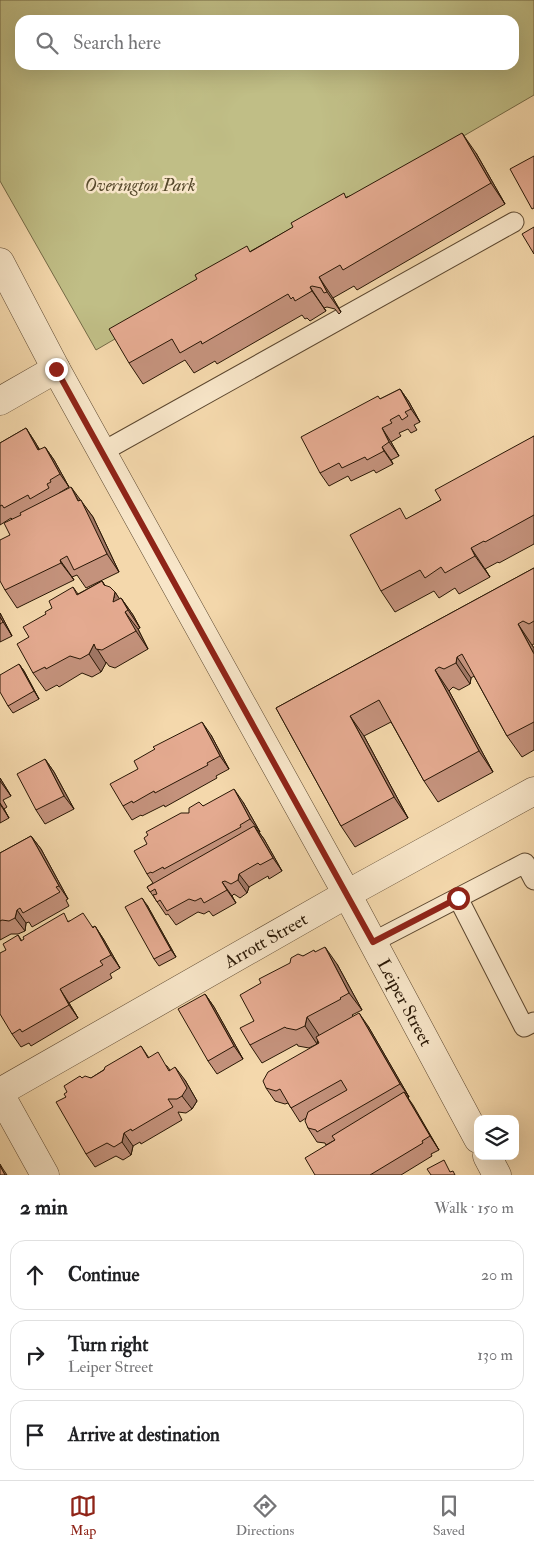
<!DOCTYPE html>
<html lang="en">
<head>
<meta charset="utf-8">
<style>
	body { margin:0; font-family:"IM FELL Double Pica",serif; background:#f6f6f6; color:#202124 }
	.controls { position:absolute; right:15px; bottom:15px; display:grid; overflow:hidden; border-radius:10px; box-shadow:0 5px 20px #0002 }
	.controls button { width:45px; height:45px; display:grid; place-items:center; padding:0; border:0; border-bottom:1px solid #e0e0e0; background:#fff; color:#202124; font:25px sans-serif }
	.stop { position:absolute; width:15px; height:15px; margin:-11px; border:4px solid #8f2418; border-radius:50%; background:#fff }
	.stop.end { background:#8f2418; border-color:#fff; box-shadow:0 1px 5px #0008 }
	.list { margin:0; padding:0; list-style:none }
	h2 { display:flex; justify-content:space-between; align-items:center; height:65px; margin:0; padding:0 20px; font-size:21px }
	h2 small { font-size:16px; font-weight:400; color:#757577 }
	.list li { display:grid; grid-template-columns:32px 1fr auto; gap:15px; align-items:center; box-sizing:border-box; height:70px; margin:0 10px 10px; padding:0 10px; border:1px solid #e0e0e0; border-radius:15px }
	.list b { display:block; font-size:19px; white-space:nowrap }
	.list p { margin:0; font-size:16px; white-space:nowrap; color:#757577 }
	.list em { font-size:16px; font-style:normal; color:#757577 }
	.icon { flex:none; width:28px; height:28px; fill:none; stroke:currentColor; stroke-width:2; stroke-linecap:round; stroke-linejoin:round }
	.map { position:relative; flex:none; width:534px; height:1175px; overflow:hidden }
	.search { position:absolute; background:#fff; box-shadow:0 5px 20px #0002; left:15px; right:15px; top:15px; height:55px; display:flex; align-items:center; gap:12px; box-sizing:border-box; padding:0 18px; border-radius:15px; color:#757577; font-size:19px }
	.sheet { height:305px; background:#fff }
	nav { display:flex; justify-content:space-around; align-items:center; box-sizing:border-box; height:70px; border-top:1px solid #e0e0e0; background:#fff; font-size:14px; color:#757577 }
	nav a { display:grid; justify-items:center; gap:2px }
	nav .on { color:#8f2418 }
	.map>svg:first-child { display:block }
</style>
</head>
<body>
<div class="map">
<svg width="534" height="1175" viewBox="0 0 534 1175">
	<rect width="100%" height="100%" fill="#f4d8ac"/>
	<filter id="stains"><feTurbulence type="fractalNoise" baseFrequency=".004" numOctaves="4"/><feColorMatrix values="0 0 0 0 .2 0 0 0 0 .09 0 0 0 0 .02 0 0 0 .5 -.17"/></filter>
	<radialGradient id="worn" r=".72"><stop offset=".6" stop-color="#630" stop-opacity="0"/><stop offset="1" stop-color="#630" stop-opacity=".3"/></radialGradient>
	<path fill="#c0be86" stroke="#746a46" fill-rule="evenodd" d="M0,0H534V95L96,350L0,181ZM20,20H514V65H20Z"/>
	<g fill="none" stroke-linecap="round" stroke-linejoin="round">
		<g stroke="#5c472f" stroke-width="21">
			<path id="lane" d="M102,452L514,222
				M458,898L524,1027L534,1022
				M373,942L525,863L534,880"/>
		</g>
		<g stroke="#5c472f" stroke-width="29">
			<g id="street">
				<path id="s1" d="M0,262L56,369L347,894L478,1139"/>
				<path d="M0,401L56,369"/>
				<path id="s2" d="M0,1092L347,894L534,791"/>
				<path d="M0,1094L45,1175"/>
				<path d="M487,1156L497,1175"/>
			</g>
		</g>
		<use href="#lane" stroke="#f8e6c9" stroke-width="19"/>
		<use href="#street" stroke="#f8e6c9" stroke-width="28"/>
	</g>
	<path fill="#c4927c" stroke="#291705" d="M476,153L505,204L357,290L354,286L333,298L341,312L339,314L335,309L327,307L324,308L326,311L310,321L307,318L305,319L302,315L217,364L215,361L194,373L185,360L143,384L129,363L251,251L347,197Z
		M400,389L409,402L420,422L414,425L417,430L411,433L408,429L399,433L401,436L391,442L399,456L391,460L393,464L376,473L374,470L351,481L348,476L329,486L320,473L380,399Z
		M26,428L40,450L45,447L54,460L69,487L59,493L80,500L93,517L119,572L86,588L77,575L72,577L74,580L17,608L5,590L12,519L11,518L0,525V443Z
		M534,436V544L499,563L498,562L485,569L490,577L459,594L455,588L439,598L434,591L395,612L381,591L407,519L441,500Z
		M534,568V644L532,645L534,648V750L522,757L507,736L474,676L471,678L470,684L459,690L453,687L449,691L493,772L438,802L424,781L391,722L364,736L408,818L355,847L341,826L276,708Z
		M102,581L105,586L115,592L119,599L121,598L133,615L140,628L138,629L148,649L115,668L109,666L106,662L101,672L92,677L82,673L59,687L57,685L46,691L33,673L29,637L46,614L73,587L78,594Z
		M0,613L12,636L0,642Z
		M19,664L24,671L39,699L13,713L8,706Z
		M211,735L229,769L216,776L217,778L165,807L164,805L142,816L141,815L132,820L123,806Z
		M45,759L54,772L74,809L45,824L36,810Z
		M0,778L11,796L3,800L7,807L4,809L9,818L0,823Z
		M243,802L260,832H259L264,839L282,871L269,879L268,876L249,887L247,893L240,898L234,894L232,896L236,903L213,916L209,911L204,914L198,912L176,925L168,914L166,915L147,887L153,883L147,874V844L203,806Z
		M31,836L41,849L68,899L66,900L69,906L32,927L29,922L26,923L25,931L18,934H11L0,940V853Z
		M147,905L176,957L159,966L154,959Z
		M69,921L93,927L95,926L104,940L120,968L110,974L112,978L69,1003L78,1018L31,1046L29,1043L21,1047L12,1034L6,950L18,935L22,941Z
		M315,952L337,964L362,1010L352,1015L353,1016L368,1026L409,1097L408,1098L439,1150L431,1154L432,1156L401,1175H315L335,1140L326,1145L325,1143L317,1142L308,1128L306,1118L300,1122L288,1103L285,1104L275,1101L266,1088L319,1043L318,1040L317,1044L309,1048L298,1046L297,1044L262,1063L250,1045L254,1021L261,983L303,956Z
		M205,994L214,1007L243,1059L217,1074L208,1061Z
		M141,1046L149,1058L167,1066L170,1070L185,1080L197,1101L192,1109L186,1113L178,1112L182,1120L141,1144L140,1142L133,1146L131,1155L123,1160L116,1156L95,1167L86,1154L66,1097L67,1092L82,1078H91Z"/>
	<path fill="#a07765" stroke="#291705" d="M462,133L476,153L505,204L491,183Z
		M319,277L333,298L341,312L327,292Z
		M310,287L326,311L312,291Z
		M400,389L409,402L420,422L411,409Z
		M26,428L35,442L47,464L38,450Z
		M382,428L391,442L399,456L389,442Z
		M45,447L54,460L69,487L60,474Z
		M382,447L391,460L393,464L384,451Z
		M71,487L93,517L119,572L107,554Z
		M471,548L485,569L490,577L475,556Z
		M60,560L72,577L74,580L61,563Z
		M102,581L114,598L115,592L127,610L125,612L138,629L148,649L136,631L113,602Z
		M121,598L133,615L140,628L128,610Z
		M0,613L12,636L0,617Z
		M518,624L534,648V654Z
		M94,644L106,663L101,672L89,654Z
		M457,657L471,678L470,684L456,663Z
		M19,664L24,671L39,699L34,691Z
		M435,670L449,691L493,772L479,751Z
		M350,716L364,736L408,818L394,797Z
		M202,722L211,735L229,769L220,756Z
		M45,759L54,772L74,809L64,796Z
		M0,778L11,796L0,781Z
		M234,789L243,802L260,832L250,819Z
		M0,803L4,809L9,818L0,804Z
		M254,826L264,839L282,871L273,858Z
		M31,836L41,849L68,899L59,886Z
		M239,874L249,887L247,893L238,880Z
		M222,882L232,896L236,903L227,890Z
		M142,898L147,905L176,957L171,950Z
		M17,910L26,923L25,931L15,918Z
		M95,926L104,940L120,968L111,955Z
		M325,947L337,964L362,1010L349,993Z
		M60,989L69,1003L78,1018L69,1005Z
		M205,994L214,1007L243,1059L234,1046Z
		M359,1013L368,1026L409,1097L400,1084Z
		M307,1017L319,1035L317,1044L305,1026Z
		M175,1067L185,1080L197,1101L192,1109L182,1096Z
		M404,1092L413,1105L439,1150L430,1136Z
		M124,1133L133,1146L131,1155L122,1142Z
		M0,1164L3,1169L7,1175H5L0,1166Z"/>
	<path fill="#e4aa90" stroke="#291705" d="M462,133L491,183L343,270L340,265L319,277L327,292L324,293L321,288L312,286L310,287L312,291L295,301L293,297L291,299L288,294L202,344L201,341L180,353L172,339L129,363L109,329L197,279L195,275L247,246L250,252L293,227L291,223L344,193L346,198Z
		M534,156V208L532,209L510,169Z
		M534,227V254L522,234Z
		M400,389L411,409L405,412L408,416L402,420L399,415L390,420L392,423L382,428L389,442L382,447L384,451L367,460L365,457L342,468L339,463L320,473L301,437L378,396L380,399Z
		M26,428L38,450L45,447L60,474L50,480L51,482L47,484L49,488L30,499L28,495L4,508L2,505L0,506V443Z
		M534,436V515L485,542L484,541L471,548L475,556L445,573L441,567L425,578L420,570L381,591L350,535L400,508L406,519L441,500L435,490Z
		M71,487L78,501L81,500L107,554L74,570L67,556L60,560L61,563L5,590L0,581V540L10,535L4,523L21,515L20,513Z
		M534,568V621L529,624L523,621L518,624L534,654V722L507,736L462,654L457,657L456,663L444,669L439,667L435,670L479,751L424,781L379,700L350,716L394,797L341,826L276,708Z
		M102,581L104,585L110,587L115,592L113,602L121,598L128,610L125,612L136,631L102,650L96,649L94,644L89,654L80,659L70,656L46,669L45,667L33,673L17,644L29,637L23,627L46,614L45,612L52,608L49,601L73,587L77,595Z
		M0,617L3,622L0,624Z
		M19,664L34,691L8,706L0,692V675Z
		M202,722L220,756L207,763L208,765L155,793L154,791L133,803L132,801L123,806L110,784L138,769L134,761L155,749L153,747Z
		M45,759L64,796L36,810L17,774Z
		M234,789L250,819L240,825L241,827L164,869L163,867L152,873L151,872L147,874L134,851L147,844L144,838L148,835L146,832L181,813H189V808L199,802L203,806Z
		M254,826L273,858L260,865L258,863L239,874L238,880L231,884L225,881L222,882L227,890L204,903L201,898L195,901L189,899L167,911L160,900L157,902L153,895L157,894L155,889L150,892L147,887Z
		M31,836L59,886L56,887L60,892L23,913L20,908L17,910L15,918L9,921L2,920L0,921V853Z
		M142,898L171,950L154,959L125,907Z
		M64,913L68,922L83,913L93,928L95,926L111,955L100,961L103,965L60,989L69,1005L22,1032L20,1029L12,1034L0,1014V953L6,950L3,944L18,935L21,941L24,939L23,937Z
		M325,947L349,993L340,998L341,999L307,1017L305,1026L296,1030L286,1028L285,1027L250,1045L240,1028L254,1021L240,995L261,983L259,979L290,963L291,958L298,954L303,956L314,950L315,952Z
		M205,994L234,1046L208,1061L178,1009Z
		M359,1013L400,1084L317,1132L316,1130L308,1128L305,1121L308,1112L347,1090L341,1080L291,1108L280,1089L276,1091L266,1088L263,1081L268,1072L319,1043L316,1037Z
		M141,1046L148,1058L158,1052L169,1071L175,1067L187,1088L182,1096L177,1099H168L173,1107L132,1131L131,1129L124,1133L122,1142L114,1147L107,1143L86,1154L56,1102L66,1097L64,1094L67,1092L64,1086L80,1076L82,1078L85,1076L91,1078L104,1070L105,1067Z
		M404,1092L430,1136L422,1141L423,1143L370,1175H315L305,1158L335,1140L332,1136Z
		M444,1160L450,1172L453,1171L455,1175H431L427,1169Z
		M0,1166L5,1175H0Z"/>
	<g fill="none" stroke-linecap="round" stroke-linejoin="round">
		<path stroke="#8f2418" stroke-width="6" d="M56,369L373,942L458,898"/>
	</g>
	<g text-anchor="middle" stroke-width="5" stroke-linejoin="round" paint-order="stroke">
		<g font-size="18" font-style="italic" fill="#56492c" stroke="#f8e6c9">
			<text x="140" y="191">Overington Park</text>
		</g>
		<g font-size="18" fill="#291705" stroke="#f8e6c9">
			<text dy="6" stroke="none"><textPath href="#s2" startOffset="306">Arrott Street</textPath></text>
			<text dy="6" stroke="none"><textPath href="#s1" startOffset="844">Leiper Street</textPath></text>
		</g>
	</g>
	<rect width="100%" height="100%" filter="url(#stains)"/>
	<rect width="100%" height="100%" fill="url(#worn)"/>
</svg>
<div class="controls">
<button><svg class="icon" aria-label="layers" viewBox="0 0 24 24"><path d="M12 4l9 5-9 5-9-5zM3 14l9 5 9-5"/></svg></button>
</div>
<div class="stop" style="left:458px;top:898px"></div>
<div class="stop end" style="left:56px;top:369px"></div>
<div class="search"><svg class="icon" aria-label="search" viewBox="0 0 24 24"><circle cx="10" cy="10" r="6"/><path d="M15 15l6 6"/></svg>Search here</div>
</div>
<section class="sheet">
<h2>2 min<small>Walk · 150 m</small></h2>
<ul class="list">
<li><svg class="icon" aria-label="ahead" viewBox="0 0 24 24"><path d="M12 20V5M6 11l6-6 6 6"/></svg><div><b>Continue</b></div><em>20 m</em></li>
<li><svg class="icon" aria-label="right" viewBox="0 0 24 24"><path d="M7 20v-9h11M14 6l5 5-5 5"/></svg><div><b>Turn right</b><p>Leiper Street</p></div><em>130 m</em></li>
<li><svg class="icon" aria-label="arrive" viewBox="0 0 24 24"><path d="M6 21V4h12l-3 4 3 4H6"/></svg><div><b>Arrive at destination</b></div></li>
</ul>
</section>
<nav>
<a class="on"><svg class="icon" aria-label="map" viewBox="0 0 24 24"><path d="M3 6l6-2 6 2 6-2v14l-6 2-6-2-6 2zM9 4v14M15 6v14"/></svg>Map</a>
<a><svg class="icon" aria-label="directions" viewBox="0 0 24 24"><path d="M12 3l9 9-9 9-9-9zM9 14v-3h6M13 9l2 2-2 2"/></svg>Directions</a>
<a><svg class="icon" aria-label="saved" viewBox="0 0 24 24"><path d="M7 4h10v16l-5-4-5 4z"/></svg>Saved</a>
</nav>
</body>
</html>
